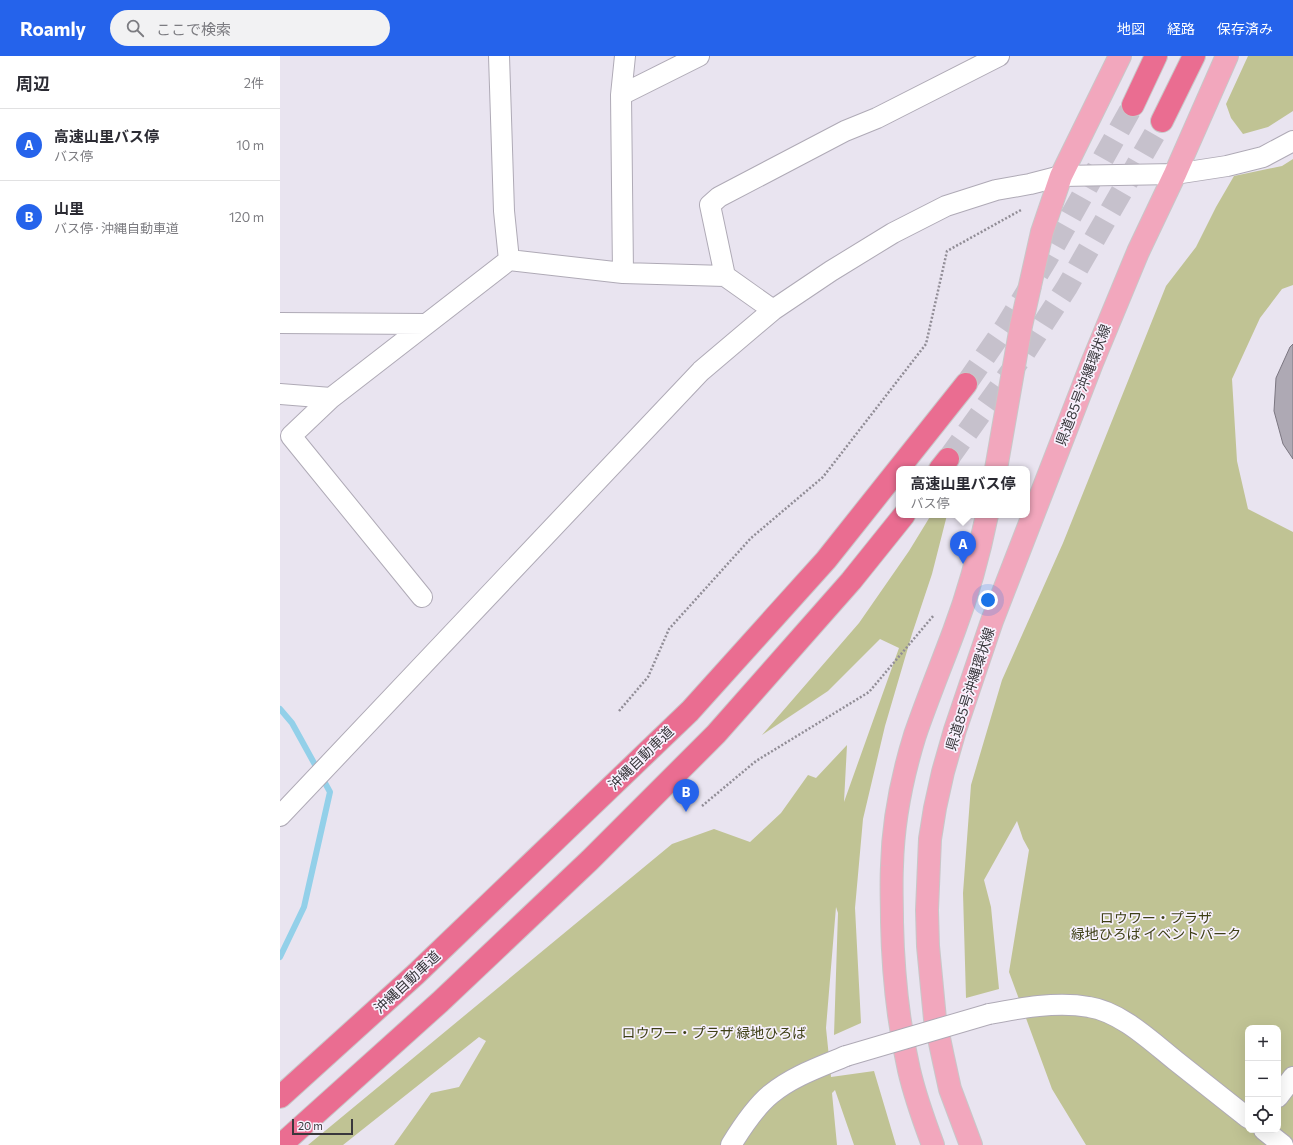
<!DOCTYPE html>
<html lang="ja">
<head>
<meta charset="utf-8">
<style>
	body { margin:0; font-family:Commissioner,"Noto Sans JP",sans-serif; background:#f2f2f3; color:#2b2b33 }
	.controls { position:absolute; right:12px; bottom:12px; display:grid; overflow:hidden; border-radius:8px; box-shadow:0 4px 16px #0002 }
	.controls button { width:36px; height:36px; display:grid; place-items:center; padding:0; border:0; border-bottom:1px solid #e1e1e2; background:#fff; color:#2b2b33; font:20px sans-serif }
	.scale { position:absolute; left:12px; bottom:10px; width:61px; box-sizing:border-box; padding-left:4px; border:2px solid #39373c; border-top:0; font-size:11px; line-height:14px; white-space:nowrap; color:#39373c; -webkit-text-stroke:3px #f7f1fd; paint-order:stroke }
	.you { position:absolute; left:708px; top:544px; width:14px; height:14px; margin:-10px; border:3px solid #fff; border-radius:50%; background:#1a73e8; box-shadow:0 0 0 6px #1a73e833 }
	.badge { display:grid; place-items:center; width:26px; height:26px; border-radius:50%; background:#2563eb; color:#fff; font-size:13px; font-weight:700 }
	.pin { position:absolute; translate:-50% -33px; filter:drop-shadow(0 1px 2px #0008) }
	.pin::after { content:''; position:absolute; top:21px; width:14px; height:12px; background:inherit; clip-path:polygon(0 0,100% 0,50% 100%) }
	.popup { position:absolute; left:616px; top:410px; width:134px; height:52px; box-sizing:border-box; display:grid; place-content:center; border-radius:8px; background:#fff; filter:drop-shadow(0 1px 3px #0005); font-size:13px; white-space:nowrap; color:#7c7c81 }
	.popup b { font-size:15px; color:#2b2b33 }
	.popup::after { content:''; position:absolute; left:50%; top:100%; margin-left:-8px; border:8px solid transparent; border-top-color:#fff }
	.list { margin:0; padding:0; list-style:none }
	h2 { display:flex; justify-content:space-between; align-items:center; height:52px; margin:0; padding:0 16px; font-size:17px }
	h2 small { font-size:13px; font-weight:400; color:#7c7c81 }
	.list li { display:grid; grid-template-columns:26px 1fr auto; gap:12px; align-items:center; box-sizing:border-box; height:72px; padding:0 16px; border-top:1px solid #e1e1e2 }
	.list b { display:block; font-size:15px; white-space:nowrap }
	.list p { margin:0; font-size:13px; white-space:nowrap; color:#7c7c81 }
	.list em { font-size:13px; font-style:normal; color:#7c7c81 }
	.icon { flex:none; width:22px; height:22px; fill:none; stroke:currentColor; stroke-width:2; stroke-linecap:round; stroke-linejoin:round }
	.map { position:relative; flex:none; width:1013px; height:1089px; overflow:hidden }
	header { display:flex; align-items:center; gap:24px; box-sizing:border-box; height:56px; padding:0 20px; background:#2563eb; color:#fff }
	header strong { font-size:19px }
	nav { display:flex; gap:22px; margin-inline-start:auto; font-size:14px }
	.search { width:280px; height:36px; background:#f2f2f3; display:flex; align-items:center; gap:10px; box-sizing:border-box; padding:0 14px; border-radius:22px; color:#7c7c81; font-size:15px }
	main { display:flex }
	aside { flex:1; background:#fff }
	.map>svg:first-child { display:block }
</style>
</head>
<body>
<header>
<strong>Roamly</strong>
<div class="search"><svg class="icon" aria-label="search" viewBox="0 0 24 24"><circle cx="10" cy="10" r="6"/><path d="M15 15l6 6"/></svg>ここで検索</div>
<nav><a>地図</a><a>経路</a><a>保存済み</a></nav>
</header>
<main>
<aside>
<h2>周辺<small>2件</small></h2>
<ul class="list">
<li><span class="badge">A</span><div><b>高速山里バス停</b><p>バス停</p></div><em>10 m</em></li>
<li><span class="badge">B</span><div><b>山里</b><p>バス停 · 沖縄自動車道</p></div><em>120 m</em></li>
</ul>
</aside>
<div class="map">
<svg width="1013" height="1089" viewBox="0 0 1013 1089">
	<rect width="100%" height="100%" fill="#e9e4f0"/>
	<path fill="#c0c394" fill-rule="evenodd" d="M968,0H1013V55L988,71L963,78L951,62L946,48Z
		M1013,103V229L1002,233L980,262L952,323L957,405L968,453L1013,476V1089H806L772,1033L729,916L749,794L743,783L737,765L704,824L711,851L719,933L686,942L683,837L691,729L722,624L783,487L886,230L916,191L936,151L954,120L1002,110ZM968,972H998V1074H968Z
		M651,459H667L652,518L632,578L605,670L583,763L575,852L581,967L554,979L558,857L556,851L546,972L551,1021L594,1015L616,1089H574L555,1034L552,1037L557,1089H114L151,1037L179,1031L206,985L199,981L63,1089H28L392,788L434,773L470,786L501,757L528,719L536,722L567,689L564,746L619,592L600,583L548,635L482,679L579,567L629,495Z"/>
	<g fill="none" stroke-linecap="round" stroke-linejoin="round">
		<path stroke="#93d0e9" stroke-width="6" d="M0,653L12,667L50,736L24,851L0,901"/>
	</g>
	<path fill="#aea9b4" stroke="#7b7681" d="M1013,288V403L1003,388L994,355L996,322L1010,291Z"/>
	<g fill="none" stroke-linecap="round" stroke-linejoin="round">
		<path stroke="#c6c1cc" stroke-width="22" stroke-dasharray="22 11" stroke-linecap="butt" d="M686,328L726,270L768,201L853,49
			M668,403L745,296L787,231L882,65"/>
		<g stroke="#afaab6" stroke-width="22">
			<path id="minor" d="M219,0L224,155L229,204
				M341,39L419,0
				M343,217L341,39L345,0
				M445,220L493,254
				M0,267L146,268
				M0,338L51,342
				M142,541L11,380L51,342L229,204L343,217L445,220L430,149L439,141L565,75L597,62L719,0
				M0,760L421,315L493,254L551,215L613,177L666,150L716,134L750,128L781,120L895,118L947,110L983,101L1013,85
				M709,958C740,952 777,945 809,951C841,956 871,985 896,1005C920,1024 944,1043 968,1062
				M998,1041L1013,1021
				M984,1074L1003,1089
				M451,1089C462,1071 475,1051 491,1038C513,1020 540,1011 566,1000"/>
		</g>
		<g stroke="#c8c7c8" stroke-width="24">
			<path id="major" d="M716,413L741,270L762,176L781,120L840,0
				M653,1089C644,1065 635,1040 629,1014C618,966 613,915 612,866C612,847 611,829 612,810C613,766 622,721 635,679C647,644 661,610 674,575C688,538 699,498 707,459
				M691,1089L670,1033L663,1001L655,963L648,890L647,854L650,783L655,752L663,716L675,674L712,565L812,307L858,196L895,118L947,0"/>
		</g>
		<g stroke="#c8c7c8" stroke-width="24">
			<path id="highway" d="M853,49L876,0
				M882,65L914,0
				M660,413L668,403
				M0,1041L136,918L410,655L546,504L686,328
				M1,1089L160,946L310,804L436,678L571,525L624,459"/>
		</g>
		<path stroke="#918d96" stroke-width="2.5" stroke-dasharray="2 2" stroke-linecap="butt" d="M339,655L368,621L389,573L471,482L543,421L646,288L667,195L741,154
			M422,750L476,705L589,636L654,559"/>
		<use href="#minor" stroke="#fff" stroke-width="20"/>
		<use href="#major" stroke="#f2a7bd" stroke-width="22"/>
		<use href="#highway" stroke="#ea6d91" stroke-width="22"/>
		<g stroke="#afaab6" stroke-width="22" stroke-linecap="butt">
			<path id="minor-bridge" d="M566,1000L709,958"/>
		</g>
		<use href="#minor-bridge" stroke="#fff" stroke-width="20"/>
	</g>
	<g text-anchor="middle" stroke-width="3.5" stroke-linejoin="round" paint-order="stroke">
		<g font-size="14" fill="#39373c" stroke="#f7f1fd">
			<text transform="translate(803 329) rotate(-69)" y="5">県道85号沖縄環状線</text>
			<text transform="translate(690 633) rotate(-72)" y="5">県道85号沖縄環状線</text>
			<text transform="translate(361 702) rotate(-44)" y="5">沖縄自動車道</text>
			<text transform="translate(127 926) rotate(-43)" y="5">沖縄自動車道</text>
		</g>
		<g font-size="14" fill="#3e3f16" stroke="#f7f1fd">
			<text x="876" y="867">ロウワー・プラザ<tspan x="876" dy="16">緑地ひろば イベントパーク</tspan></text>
			<text x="434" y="982">ロウワー・プラザ 緑地ひろば</text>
		</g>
	</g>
</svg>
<div class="controls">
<button>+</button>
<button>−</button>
<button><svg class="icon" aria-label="locate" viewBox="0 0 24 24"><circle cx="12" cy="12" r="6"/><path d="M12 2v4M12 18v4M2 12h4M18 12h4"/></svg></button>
</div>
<div class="scale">20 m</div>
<div class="you"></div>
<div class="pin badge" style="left:683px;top:508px">A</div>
<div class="popup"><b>高速山里バス停</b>バス停</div>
<div class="pin badge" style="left:406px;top:756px">B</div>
</div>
</main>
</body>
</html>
